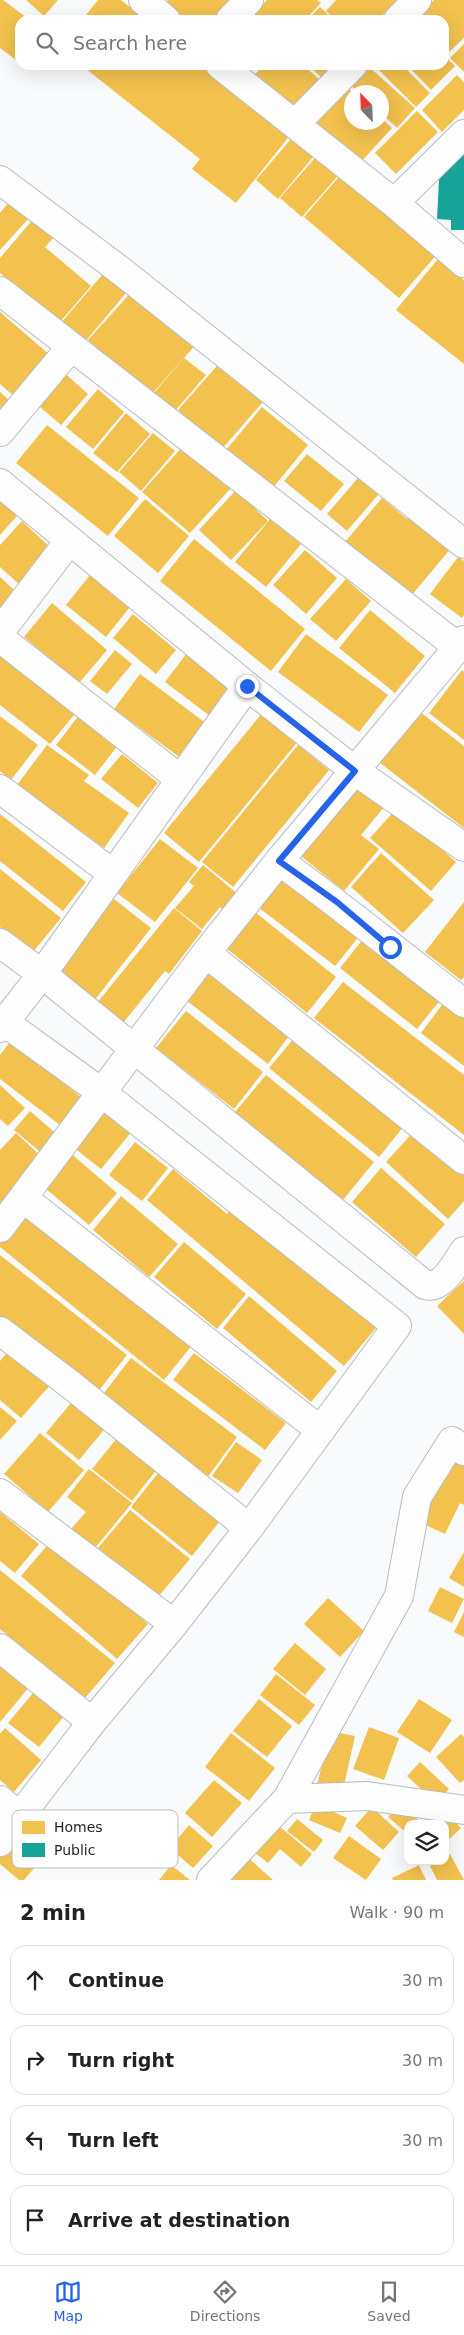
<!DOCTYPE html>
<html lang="en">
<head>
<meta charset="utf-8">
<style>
	body { margin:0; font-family:"DejaVu Sans",sans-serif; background:#f2f2f2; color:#222 }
	.controls { position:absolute; right:15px; bottom:15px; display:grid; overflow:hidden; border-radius:10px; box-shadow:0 5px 20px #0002 }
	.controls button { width:45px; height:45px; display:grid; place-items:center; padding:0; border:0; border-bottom:1px solid #e0e0e0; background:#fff; color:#222; font:25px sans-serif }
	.compass { position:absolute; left:344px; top:85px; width:45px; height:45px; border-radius:50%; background:#fff; box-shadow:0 5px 20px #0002; rotate:337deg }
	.stop { position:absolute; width:15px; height:15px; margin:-11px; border:4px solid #2563eb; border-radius:50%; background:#fff }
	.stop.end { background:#2563eb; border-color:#fff; box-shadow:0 1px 5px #0008 }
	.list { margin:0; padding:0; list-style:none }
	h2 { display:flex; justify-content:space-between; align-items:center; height:65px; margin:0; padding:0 20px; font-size:21px }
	h2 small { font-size:16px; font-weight:400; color:#767676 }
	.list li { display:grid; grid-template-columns:32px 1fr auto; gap:15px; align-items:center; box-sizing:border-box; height:70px; margin:0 10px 10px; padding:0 10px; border:1px solid #e0e0e0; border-radius:15px }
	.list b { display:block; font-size:19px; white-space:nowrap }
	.list em { font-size:16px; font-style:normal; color:#767676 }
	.icon { flex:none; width:28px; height:28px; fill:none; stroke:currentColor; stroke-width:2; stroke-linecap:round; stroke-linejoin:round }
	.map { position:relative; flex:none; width:464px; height:1880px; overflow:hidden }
	.search { position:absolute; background:#fff; box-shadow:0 5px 20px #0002; left:15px; right:15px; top:15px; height:55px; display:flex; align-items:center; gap:12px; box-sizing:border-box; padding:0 18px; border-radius:15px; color:#767676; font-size:19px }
	.sheet { height:385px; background:#fff }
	nav { display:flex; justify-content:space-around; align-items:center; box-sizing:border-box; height:70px; border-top:1px solid #e0e0e0; background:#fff; font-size:14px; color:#767676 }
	nav a { display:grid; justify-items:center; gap:2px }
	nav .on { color:#2563eb }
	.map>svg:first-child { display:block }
</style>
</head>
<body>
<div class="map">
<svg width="464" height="1880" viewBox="0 0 464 1880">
	<rect width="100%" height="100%" fill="#f8fafc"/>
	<path fill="#f2c14e" d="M0,0H3L30,20H20V63L0,48Z
		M26,0H58L44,16Z
		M98,0H121L146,20H82Z
		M168,0H232L214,20H184L166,3Z
		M267,0H317L321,3L305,20H248Z
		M336,0H397L378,20H335L326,11Z
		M434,0H464V38L446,55L444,53V20H413Z
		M320,7L334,20H307Z
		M464,44V72L450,58Z
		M444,55L455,66L431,90L407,65H444Z
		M81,65H203L291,134L236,203L192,169L200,159Z
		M264,65H303L320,80L293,109L255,74Z
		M308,65H337L323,79Z
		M367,65L415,108L397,128L382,114V92H358L350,85Z
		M374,65H402L430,93L416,107Z
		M457,75L464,82V110L442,132L422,110Z
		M348,88L352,92V122H382V119L392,128L360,163L316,123Z
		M417,111L438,132L396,174L375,153Z
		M296,133L318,151L278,199L256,180Z
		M320,152L342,171L302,217L280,198Z
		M343,172L439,252L399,298L304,217Z
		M9,202L28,219L0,250V213Z
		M35,217L56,235L45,247L91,286L59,323L0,273V258Z
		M438,259L464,280V364L396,310Z
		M108,268L131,287L84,343L61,323Z
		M135,288L198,342L151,395L88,340Z
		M0,312L51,356L15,397L0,384Z
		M184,358L206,375L174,412L153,394Z
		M224,358L268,396L222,449L178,410Z
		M61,370L88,394L61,425L33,401Z
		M98,389L124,412L93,449L66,427Z
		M0,392L11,402L0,414Z
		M262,407L308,445L272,489L226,450Z
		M126,413L150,434L117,472L93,453Z
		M47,425L139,498L108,536L16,463Z
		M153,433L175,451L141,491L119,472Z
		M183,446L231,488L190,533L142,492Z
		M307,454L344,484L321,511L284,481Z
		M364,471L384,488L347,531L327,514Z
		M236,490L268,521L231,560L199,530Z
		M382,498L407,519L412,513L452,547L411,596L345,542Z
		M145,499L189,536L158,573L114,536Z
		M0,500L17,516L0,535Z
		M270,519L301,544L266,587L235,562Z
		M22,521L53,550L20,585L0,567V545Z
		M194,539L305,629L271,671L160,581Z
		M305,550L337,578L306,614L273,585Z
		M458,557L464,561V615L462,618L430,594Z
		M90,575L130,607L106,637L66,605Z
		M0,577L21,596L0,619Z
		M346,579L371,601L336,641L310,619Z
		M52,603L107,650L79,683L24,637Z
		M370,610L425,656L395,693L339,648Z
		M133,614L176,650L156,674L113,638Z
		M306,634L388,695L359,732L278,672Z
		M190,649L239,687L214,719L165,682Z
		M5,650L79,709L50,744L0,705V657Z
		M115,650L132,664L107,694L90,681Z
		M462,670L464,672V740L429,713Z
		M140,674L207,724L182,759L114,709Z
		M415,708L464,746V828L375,759Z
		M263,712L299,740L199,862L164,833Z
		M80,714L119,744L95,775L56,745Z
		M0,716L38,745L11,780L0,771Z
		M47,745L89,775L84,781L129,813L104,848L17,785Z
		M298,745L329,770L233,887L202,862Z
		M122,754L158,783L138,808L101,779Z
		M355,781L385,806L361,835L379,849L344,891L296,852Z
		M396,809L456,862L431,891L370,838Z
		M0,814L86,882L63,911L0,861Z
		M160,839L198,868L155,922L117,893Z
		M381,853L434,900L403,933L351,887Z
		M203,865L239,895L225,911L220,907L202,929L175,908L194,886L189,882Z
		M0,869L61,918L32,953L0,927Z
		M283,874L361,934L335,966L258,907Z
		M114,899L151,928L93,1002L56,972Z
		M464,902V977L461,980L425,952Z
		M174,908L202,931L169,974L165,971L123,1023L97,1003Z
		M255,912L336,977L307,1013L226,948Z
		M364,938L441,999L417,1029L340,968Z
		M211,968L292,1032L268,1064L186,1000Z
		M343,982L464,1075V1135L314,1018Z
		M445,1001L464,1015V1066L421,1033Z
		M186,1011L263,1072L234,1109L156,1048Z
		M295,1037L404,1126L379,1157L269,1068Z
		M10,1042L85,1100L64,1128L0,1079V1055Z
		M266,1075L374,1162L343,1200L235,1112Z
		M0,1085L25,1108L8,1126L0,1119Z
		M105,1108L133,1130L101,1169L73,1147Z
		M30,1111L60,1137L44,1155L14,1130Z
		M415,1130L464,1173V1201L448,1219L386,1162Z
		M16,1133L44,1159L0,1207V1150Z
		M135,1142L168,1168L142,1201L109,1175Z
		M68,1151L117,1193L89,1225L39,1183Z
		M381,1168L445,1224L416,1257L352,1202Z
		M173,1169L227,1214L232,1208L376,1328L344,1366L147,1200Z
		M121,1196L178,1244L149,1277L93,1230Z
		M24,1207L193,1344L164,1380L0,1247V1238Z
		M184,1242L246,1294L217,1329L154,1277Z
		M0,1255L127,1355L96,1394L0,1318Z
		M464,1281V1334L437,1306Z
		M249,1296L337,1371L311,1402L223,1328Z
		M11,1348L52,1383L21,1418L0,1400V1361Z
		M194,1353L286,1423L265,1450L173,1380Z
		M131,1358L237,1437L207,1478L100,1398Z
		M75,1398L108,1425L79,1460L46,1433Z
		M0,1407L17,1421L0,1440Z
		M122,1432L161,1464L132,1501L92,1469Z
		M40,1433L84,1470L48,1512L4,1474Z
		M236,1442L262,1460L238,1493L212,1476Z
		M452,1454L464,1461V1505L460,1503L445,1534L417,1521Z
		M163,1467L224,1516L192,1556L131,1507Z
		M89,1469L132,1503L95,1548L71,1529L86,1512L67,1497Z
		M130,1510L190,1559L158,1597L98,1548Z
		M0,1512L39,1544L15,1573L0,1561Z
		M51,1541L148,1624L117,1659L21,1576Z
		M464,1552V1587L449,1578Z
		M0,1570L115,1663L85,1698L0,1629Z
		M440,1587L464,1599L452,1623L428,1611Z
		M328,1598L364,1631L340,1657L304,1624Z
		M464,1612V1637L454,1632Z
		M295,1643L326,1669L305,1695L273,1669Z
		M0,1661L30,1686L0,1722Z
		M276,1674L315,1705L299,1725L260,1695Z
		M38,1687L68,1711L39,1747L8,1723Z
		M259,1699L292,1726L267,1757L233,1731Z
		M419,1699L452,1720L430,1753L397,1732Z
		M369,1727L399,1738L384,1780L353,1769Z
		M5,1728L41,1760L14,1792L0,1780V1734Z
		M330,1731L355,1736L343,1790L317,1785Z
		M231,1733L275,1768L249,1801L205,1767Z
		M461,1734L464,1737V1780L460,1783L436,1757Z
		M420,1762L449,1789L436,1803L407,1776Z
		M214,1780L242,1803L212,1837L185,1813Z
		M316,1804L347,1818L340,1833L309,1820Z
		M400,1804L423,1824H408V1834L388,1817Z
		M372,1807L399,1832L383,1850L355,1826Z
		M445,1811L461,1828L445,1843V1824H431Z
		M36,1812L63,1834L24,1880H19L0,1864V1855Z
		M297,1819L323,1840L314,1852L287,1831Z
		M189,1825L213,1846L193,1868L170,1848Z
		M278,1825L312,1854L301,1867L280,1849L268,1863L254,1852Z
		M349,1836L381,1859L366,1880L333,1858Z
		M244,1854L273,1880H220Z
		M450,1854L464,1880H437L430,1866L438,1861H445V1857Z
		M171,1865L190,1880H159Z
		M419,1865L426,1880H393L392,1878Z"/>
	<path fill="#17a398" d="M464,148V230H451V220L437,219L440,160Z"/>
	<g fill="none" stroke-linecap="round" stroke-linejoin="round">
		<g stroke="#babcbf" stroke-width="30">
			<path id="minor" d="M143,0L166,20
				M230,20L249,0
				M398,20L417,0
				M220,65L394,203L464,263
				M295,124L353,65
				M0,180L121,271L464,544
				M394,203L464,134
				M0,291L458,647
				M0,432L71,347
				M0,483L247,686L355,771L464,847
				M0,632L69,541
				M0,638L180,779
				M0,789L112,873
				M279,861C342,906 402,956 464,1003
				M0,943L42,974L425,1285C443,1290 455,1264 464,1251
				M206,953L464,1160
				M0,1019L101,1092L397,1326L249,1528L174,1624L92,1722L0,1842
				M0,1028L42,974L247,686
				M23,1198L320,1430
				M0,1228L206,953L279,861L464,640
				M0,1331L71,1385L249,1528
				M0,1493L174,1624
				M0,1648L92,1722
				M287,1799L399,1596L417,1497L452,1441L464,1451
				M0,1800L19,1816
				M211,1880L287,1799L367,1796L464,1810"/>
		</g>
		<use href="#minor" stroke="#fefeff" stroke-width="28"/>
	</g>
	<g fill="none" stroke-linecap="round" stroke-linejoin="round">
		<path stroke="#2563eb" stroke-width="6" d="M247,686L355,771L279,861L337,902L390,947"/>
	</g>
	<rect x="12" y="1810" width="166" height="58" rx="8" fill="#fff" stroke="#bcbdbe" stroke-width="1"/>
	<rect x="22" y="1821" width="23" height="13" fill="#f2c14e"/>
	<rect x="22" y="1843" width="23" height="14" fill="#17a398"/>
	<g font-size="14" fill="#1f2225">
		<text x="54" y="1832">Homes</text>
		<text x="54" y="1855">Public</text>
	</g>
</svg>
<div class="controls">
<button><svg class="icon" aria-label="layers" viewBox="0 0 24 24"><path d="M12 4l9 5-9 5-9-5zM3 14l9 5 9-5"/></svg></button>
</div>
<svg class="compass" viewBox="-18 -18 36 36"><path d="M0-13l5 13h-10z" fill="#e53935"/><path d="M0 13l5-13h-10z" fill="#767676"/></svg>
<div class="stop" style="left:390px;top:947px"></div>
<div class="stop end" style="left:247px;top:686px"></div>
<div class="search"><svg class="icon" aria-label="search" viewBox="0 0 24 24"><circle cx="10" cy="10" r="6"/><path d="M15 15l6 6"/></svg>Search here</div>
</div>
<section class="sheet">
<h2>2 min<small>Walk · 90 m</small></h2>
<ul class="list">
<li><svg class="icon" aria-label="ahead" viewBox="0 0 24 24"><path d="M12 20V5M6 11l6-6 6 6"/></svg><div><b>Continue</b></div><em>30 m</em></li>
<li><svg class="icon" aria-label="right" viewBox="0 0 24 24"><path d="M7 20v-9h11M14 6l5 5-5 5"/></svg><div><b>Turn right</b></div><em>30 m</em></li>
<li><svg class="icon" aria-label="left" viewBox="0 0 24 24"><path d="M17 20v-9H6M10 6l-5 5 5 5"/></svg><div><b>Turn left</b></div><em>30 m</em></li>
<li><svg class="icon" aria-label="arrive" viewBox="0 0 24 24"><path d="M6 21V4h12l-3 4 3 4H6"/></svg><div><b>Arrive at destination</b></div></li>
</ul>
</section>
<nav>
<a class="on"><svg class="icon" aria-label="map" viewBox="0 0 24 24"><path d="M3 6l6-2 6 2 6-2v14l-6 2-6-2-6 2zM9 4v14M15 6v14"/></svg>Map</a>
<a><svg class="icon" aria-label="directions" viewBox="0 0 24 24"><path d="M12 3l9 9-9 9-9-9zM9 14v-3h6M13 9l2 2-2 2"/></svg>Directions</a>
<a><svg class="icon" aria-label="saved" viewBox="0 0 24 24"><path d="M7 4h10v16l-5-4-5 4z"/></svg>Saved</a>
</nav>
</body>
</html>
